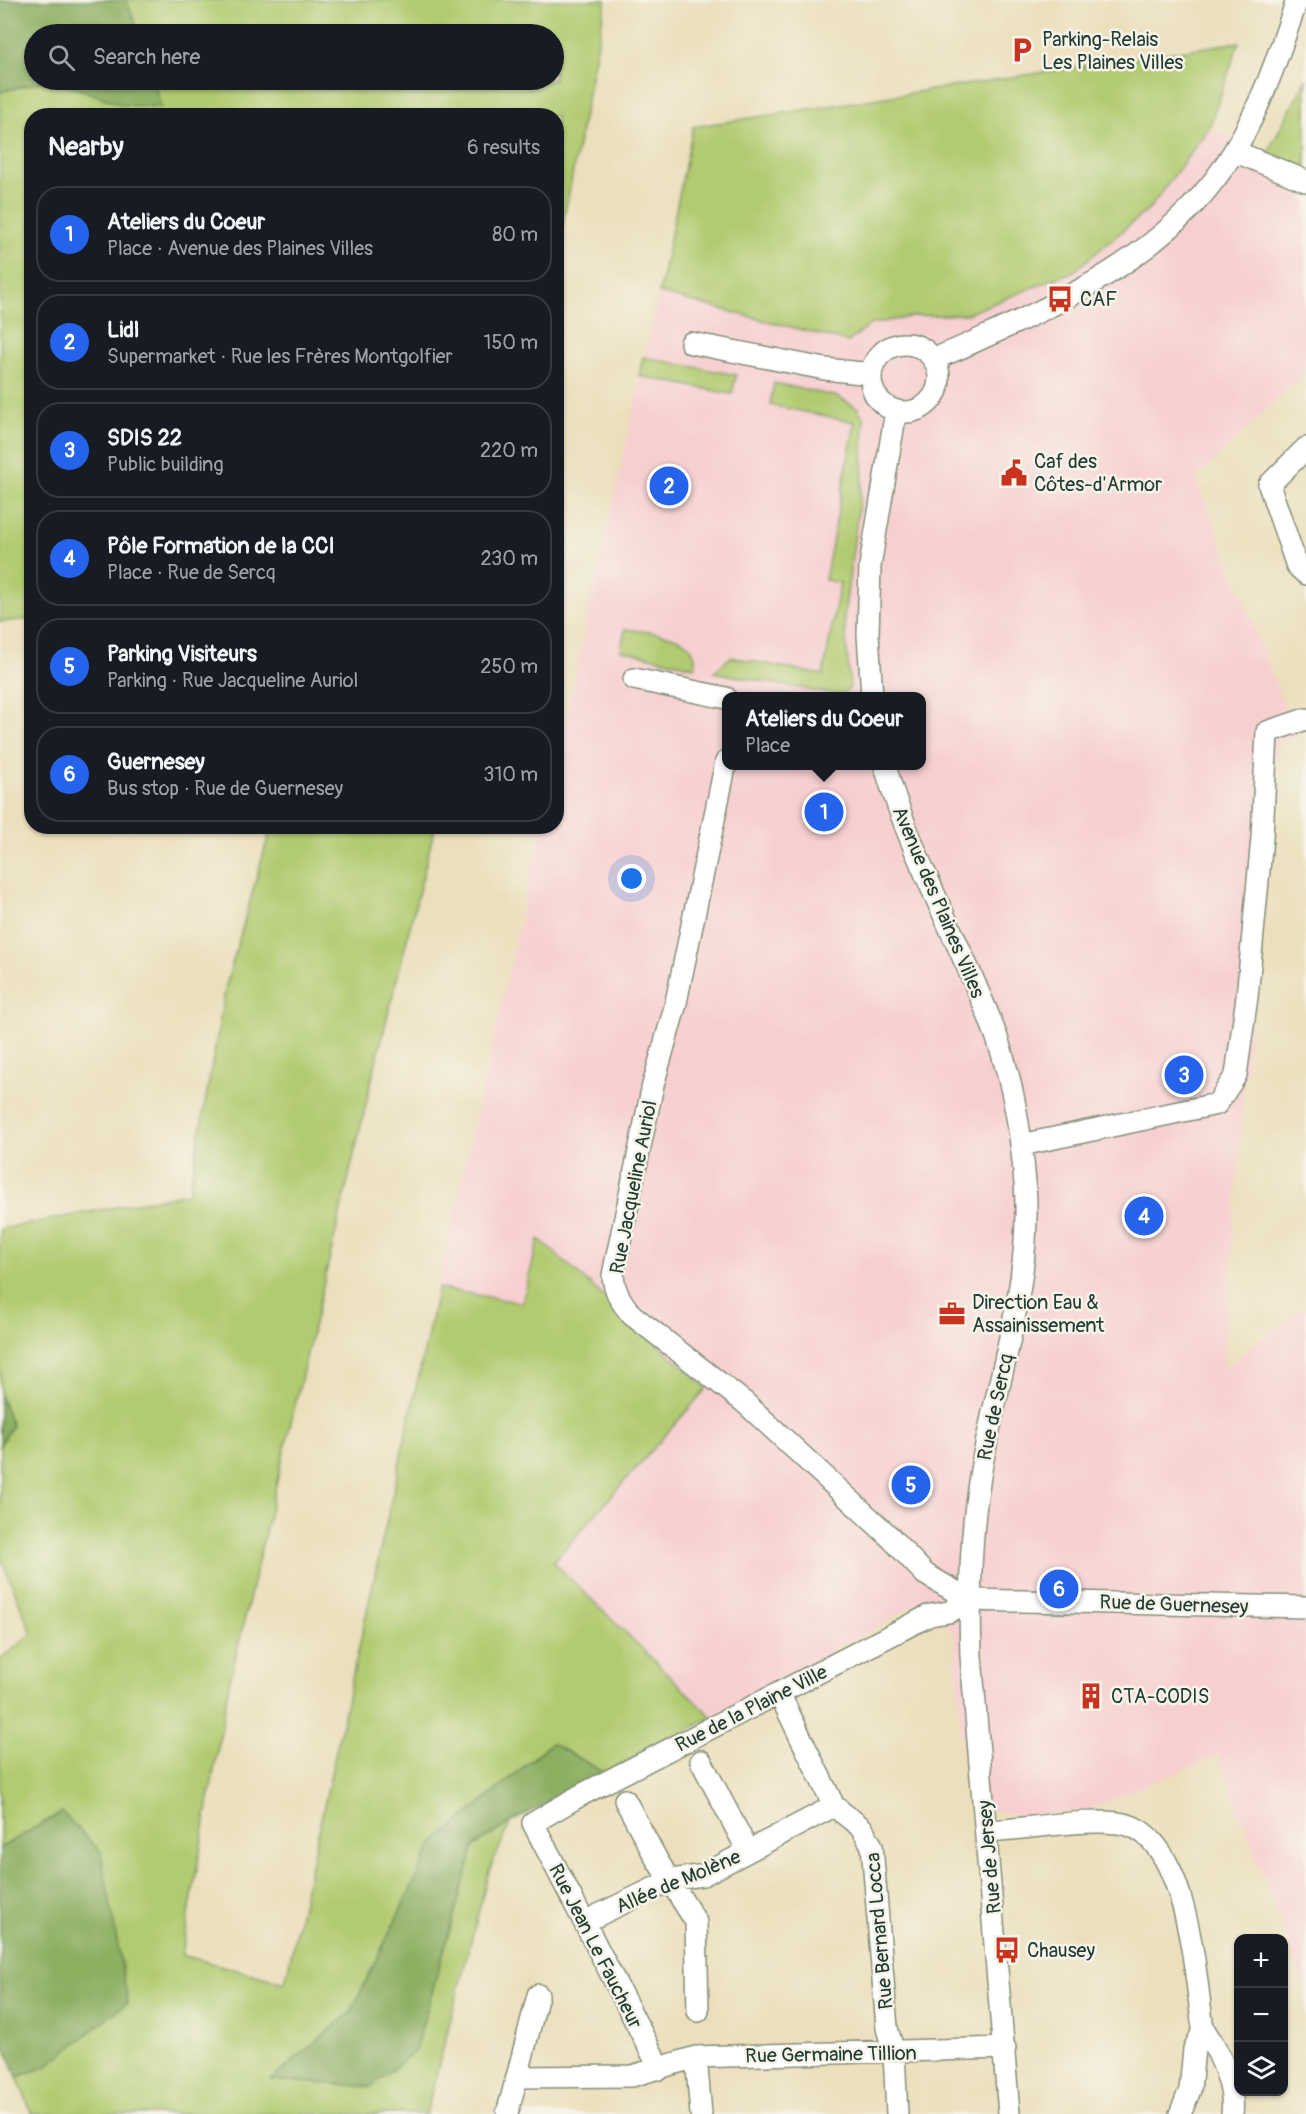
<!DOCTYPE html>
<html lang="en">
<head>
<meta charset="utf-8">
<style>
	body { margin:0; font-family:Pangolin,sans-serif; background:#20242c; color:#f1f3f6 }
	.controls { position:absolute; right:18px; bottom:18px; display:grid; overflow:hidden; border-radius:12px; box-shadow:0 2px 4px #0004 }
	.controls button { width:54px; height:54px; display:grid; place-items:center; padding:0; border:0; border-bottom:2px solid #363941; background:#171b24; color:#f1f3f6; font:30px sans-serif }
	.you { position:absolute; left:632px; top:879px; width:21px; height:21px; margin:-15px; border:4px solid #fff; border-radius:50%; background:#1a73e8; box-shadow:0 0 0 9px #1a73e833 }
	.badge { display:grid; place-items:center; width:39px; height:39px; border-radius:50%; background:#2563eb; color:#fff; font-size:20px; font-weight:700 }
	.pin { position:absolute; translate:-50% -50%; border:3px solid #fff; box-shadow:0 2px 6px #0006 }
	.popup { position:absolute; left:722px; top:692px; width:204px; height:78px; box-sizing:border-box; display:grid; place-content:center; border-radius:12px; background:#171b24; filter:drop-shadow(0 2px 4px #0005); font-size:20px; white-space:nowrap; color:#9ea1a6 }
	.popup b { font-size:22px; color:#f1f3f6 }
	.popup::after { content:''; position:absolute; left:50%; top:100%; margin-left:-12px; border:12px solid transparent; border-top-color:#171b24 }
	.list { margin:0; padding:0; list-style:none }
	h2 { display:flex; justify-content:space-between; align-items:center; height:78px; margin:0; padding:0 24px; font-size:26px }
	h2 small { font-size:20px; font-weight:400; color:#9ea1a6 }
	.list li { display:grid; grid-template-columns:39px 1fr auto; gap:18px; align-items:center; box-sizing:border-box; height:96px; margin:0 12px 12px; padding:0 12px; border:2px solid #363941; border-radius:24px }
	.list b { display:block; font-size:22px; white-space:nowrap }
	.list p { margin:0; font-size:20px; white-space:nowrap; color:#9ea1a6 }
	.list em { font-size:20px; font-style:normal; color:#9ea1a6 }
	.icon { flex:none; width:33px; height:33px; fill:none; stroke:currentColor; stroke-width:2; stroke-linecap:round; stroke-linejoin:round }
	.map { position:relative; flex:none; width:1306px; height:2114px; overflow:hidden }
	.search { position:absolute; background:#171b24; box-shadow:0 2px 4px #0004; left:24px; top:24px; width:540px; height:66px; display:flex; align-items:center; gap:15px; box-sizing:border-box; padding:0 21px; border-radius:33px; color:#9ea1a6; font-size:22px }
	.panel { position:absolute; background:#171b24; box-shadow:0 2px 4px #0004; left:24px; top:108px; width:540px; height:726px; border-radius:24px }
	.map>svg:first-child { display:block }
</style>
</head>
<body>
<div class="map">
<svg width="1306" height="2114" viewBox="0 0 1306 2114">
	<rect width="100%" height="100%" fill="#f7f3e8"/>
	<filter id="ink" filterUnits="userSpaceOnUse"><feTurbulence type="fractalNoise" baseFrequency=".0167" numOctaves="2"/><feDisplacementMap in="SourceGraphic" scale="12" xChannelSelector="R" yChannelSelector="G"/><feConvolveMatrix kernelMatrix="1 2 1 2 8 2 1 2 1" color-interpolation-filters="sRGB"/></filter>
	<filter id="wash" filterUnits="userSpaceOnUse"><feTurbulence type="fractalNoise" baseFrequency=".008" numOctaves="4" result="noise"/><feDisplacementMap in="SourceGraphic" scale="24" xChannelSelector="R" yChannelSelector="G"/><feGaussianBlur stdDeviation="1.35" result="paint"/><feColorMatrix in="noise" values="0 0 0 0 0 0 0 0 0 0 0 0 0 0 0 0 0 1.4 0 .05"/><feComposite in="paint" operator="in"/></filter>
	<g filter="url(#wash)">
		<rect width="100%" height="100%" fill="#ebdfbc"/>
		<path fill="#f7cfd0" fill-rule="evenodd" d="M1209,128L1306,168V371L1196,478L1295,735L1278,741L1267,883L1244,1087L1222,1370L1306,1306V1991L1219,1755L1081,1812L1020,1816L966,1804L954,1635L926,1599L712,1717L553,1562L707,1387L539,1240L522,1303L438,1288L541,827L556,826L557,758L659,293L848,342L871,324L915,316L1151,207ZM726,696H922V766H726Z"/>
		<path fill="#b1cb70" stroke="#688452" stroke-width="1.5" d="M126,0H606L557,254L556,116H32L31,619L0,622V92L40,82L77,88L123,105L161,107L153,80H554V34H140Z
			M1239,42L1209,128L1151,207L1074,271L967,314L915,316L871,324L848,342L659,293L693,127Z
			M1306,79V168L1268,152Z
			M643,357L736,375L732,394L639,376Z
			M774,383L838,397L858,408L864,419L863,473L844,617L850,687L842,696L713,672L731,657L823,675L840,583L825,580L855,422L770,405Z
			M625,629C650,633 700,631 695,667L621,650Z
			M271,827H435L373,1074L228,1689L182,1955L285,1983L438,1288L522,1303L539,1239L707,1388L553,1562L712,1717L605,1773L551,1743L432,1845L351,2012L272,2080L371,2087L415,2051L474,1846L511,1822L489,1871L426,2114H32L17,2077L47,2066L62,1812L0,1848V1659L32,1634L0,1555V1445L12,1426L0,1395V1229L189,1193L226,986Z"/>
		<path fill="#8caf62" stroke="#56764b" stroke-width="1.5" d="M0,0H126L140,34H34V80H153L161,107L123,105L77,88L40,82L0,92Z
			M0,1395L12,1426L0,1445Z
			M552,1743L605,1773L511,1822L474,1846L415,2051L371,2087L271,2080L351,2012L432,1845Z
			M62,1812L101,1852L128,2002L47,2066L17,2077L0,2034V1848Z"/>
	</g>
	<g filter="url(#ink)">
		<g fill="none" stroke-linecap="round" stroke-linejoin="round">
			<g stroke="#858e78" stroke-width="24">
				<path id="minor" d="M1234,151L1306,181
					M691,343L825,369L871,374
					M871 378a34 34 0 1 1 68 0a34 34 0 1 1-68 0Z
					M933,359C958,350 980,339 1004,328C1093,288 1183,237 1234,151C1262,105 1280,51 1297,0
					M1306,448L1269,485L1297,566L1306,574
					M634,679L726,698
					M872,696L868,634L870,566L896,411
					M726,762L675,1007L653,1085L613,1275C614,1291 621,1302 632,1315L744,1402L890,1537L925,1574L970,1600L1306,1607
					M885,766C910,853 955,933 989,1017C1011,1070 1021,1128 1025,1184C1033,1283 996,1380 980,1476C970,1535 969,1597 971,1656L1009,2114
					M1021,1145L1217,1104L1236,1075L1247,997L1262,838L1267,732L1306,719
					M779,1693L834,1806L862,1828L872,1846L887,2028L894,2053L897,2114
					M701,1761L748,1851
					M625,1800L657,1860L696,1922L698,2011
					M986,1831C1022,1830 1097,1816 1128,1825C1186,1843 1195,1970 1202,2021C1203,2033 1211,2038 1216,2049C1226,2069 1235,2092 1232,2114
					M584,1922L671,1880L703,1875L834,1806
					M696,2057L701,2114
					M660,2069L533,1823L581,1795L930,1615L949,1612L970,1600
					M517,2077L538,1995
					M507,2114L517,2077L632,2076L696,2057L1005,2048
					M1180,2114L1190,2090L1194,2049L1203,2031"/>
			</g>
			<use href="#minor" stroke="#fff" stroke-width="21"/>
		</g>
	</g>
	<defs>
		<g id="parking-bare" transform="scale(2.07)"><path d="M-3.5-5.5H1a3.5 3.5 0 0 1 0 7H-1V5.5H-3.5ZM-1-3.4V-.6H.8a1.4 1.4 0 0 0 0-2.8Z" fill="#c8321e" stroke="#f7f3e8" stroke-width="2.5" paint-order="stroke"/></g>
		<g id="bus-bare" transform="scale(2.07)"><path d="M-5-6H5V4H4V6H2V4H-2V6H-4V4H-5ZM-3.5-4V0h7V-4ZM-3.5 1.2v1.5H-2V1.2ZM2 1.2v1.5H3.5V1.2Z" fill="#c8321e" stroke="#f7f3e8" stroke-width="2.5" paint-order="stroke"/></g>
		<g id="civic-bare" transform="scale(2.07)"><path d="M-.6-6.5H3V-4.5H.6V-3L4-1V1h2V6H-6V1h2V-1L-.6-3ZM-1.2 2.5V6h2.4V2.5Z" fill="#c8321e" stroke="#f7f3e8" stroke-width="2.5" paint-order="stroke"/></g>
		<g id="office-bare" transform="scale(2.07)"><path d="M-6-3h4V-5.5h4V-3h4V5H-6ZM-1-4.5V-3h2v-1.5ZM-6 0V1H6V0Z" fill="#c8321e" stroke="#f7f3e8" stroke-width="2.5" paint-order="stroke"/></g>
		<g id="building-bare" transform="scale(2.07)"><path d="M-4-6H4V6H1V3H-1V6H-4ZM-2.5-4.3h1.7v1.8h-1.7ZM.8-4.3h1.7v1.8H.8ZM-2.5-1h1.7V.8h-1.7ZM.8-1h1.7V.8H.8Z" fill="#c8321e" stroke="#f7f3e8" stroke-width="2.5" paint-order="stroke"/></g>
	</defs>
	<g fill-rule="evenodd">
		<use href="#parking-bare" x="1022" y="50"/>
		<use href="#bus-bare" x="1060" y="299"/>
		<use href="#civic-bare" x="1014" y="473"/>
		<use href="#office-bare" x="952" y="1314"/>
		<use href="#building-bare" x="1091" y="1696"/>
		<use href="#bus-bare" x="1007" y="1950"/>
	</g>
	<g text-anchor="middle" stroke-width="5" stroke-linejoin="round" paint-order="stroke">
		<g font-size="20" fill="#1f3d34" stroke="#f7f3e8" text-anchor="start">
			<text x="1042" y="46">Parking-Relais<tspan x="1042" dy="23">Les Plaines Villes</tspan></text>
			<text x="1080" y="306">CAF</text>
			<text x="1034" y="468">Caf des<tspan x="1034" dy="23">Côtes-d'Armor</tspan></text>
			<text x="972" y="1309">Direction Eau &amp;<tspan x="972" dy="23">Assainissement</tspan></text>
			<text x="1111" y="1703">CTA-CODIS</text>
			<text x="1027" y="1957">Chausey</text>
		</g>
		<g font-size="20" fill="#1f3d34" stroke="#f7f3e8">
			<text transform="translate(939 902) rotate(67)" y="7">Avenue des Plaines Villes</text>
			<text transform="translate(633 1187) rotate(-79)" y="7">Rue Jacqueline Auriol</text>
			<text transform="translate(995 1407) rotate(-78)" y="7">Rue de Sercq</text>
			<text transform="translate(1174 1604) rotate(2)" y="7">Rue de Guernesey</text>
			<text transform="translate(751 1708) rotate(-27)" y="7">Rue de la Plaine Ville</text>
			<text transform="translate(989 1857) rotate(-95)" y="7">Rue de Jersey</text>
			<text transform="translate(678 1881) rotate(-23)" y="7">Allée de Molène</text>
			<text transform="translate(879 1931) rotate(-95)" y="7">Rue Bernard Locca</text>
			<text transform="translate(596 1946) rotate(63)" y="7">Rue Jean Le Faucheur</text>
			<text transform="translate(831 2054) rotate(-1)" y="7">Rue Germaine Tillion</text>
		</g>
	</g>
</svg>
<div class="controls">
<button>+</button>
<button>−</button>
<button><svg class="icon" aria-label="layers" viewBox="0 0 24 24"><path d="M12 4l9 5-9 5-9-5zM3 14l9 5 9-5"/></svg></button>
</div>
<div class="you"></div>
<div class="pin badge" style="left:824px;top:812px">1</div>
<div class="popup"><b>Ateliers du Coeur</b>Place</div>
<div class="pin badge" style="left:669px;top:486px">2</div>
<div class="pin badge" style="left:1184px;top:1075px">3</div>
<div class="pin badge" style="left:1144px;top:1216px">4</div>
<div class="pin badge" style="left:911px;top:1485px">5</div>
<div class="pin badge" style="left:1059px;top:1589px">6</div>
<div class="search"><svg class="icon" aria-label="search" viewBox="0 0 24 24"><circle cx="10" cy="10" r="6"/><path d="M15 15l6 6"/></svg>Search here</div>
<section class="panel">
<h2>Nearby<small>6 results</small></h2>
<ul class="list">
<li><span class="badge">1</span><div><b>Ateliers du Coeur</b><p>Place · Avenue des Plaines Villes</p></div><em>80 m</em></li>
<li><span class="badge">2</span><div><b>Lidl</b><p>Supermarket · Rue les Frères Montgolfier</p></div><em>150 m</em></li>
<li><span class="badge">3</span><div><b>SDIS 22</b><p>Public building</p></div><em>220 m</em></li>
<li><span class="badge">4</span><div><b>Pôle Formation de la CCI</b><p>Place · Rue de Sercq</p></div><em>230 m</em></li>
<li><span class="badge">5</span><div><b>Parking Visiteurs</b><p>Parking · Rue Jacqueline Auriol</p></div><em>250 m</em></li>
<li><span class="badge">6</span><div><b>Guernesey</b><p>Bus stop · Rue de Guernesey</p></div><em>310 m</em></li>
</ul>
</section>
</div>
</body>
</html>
